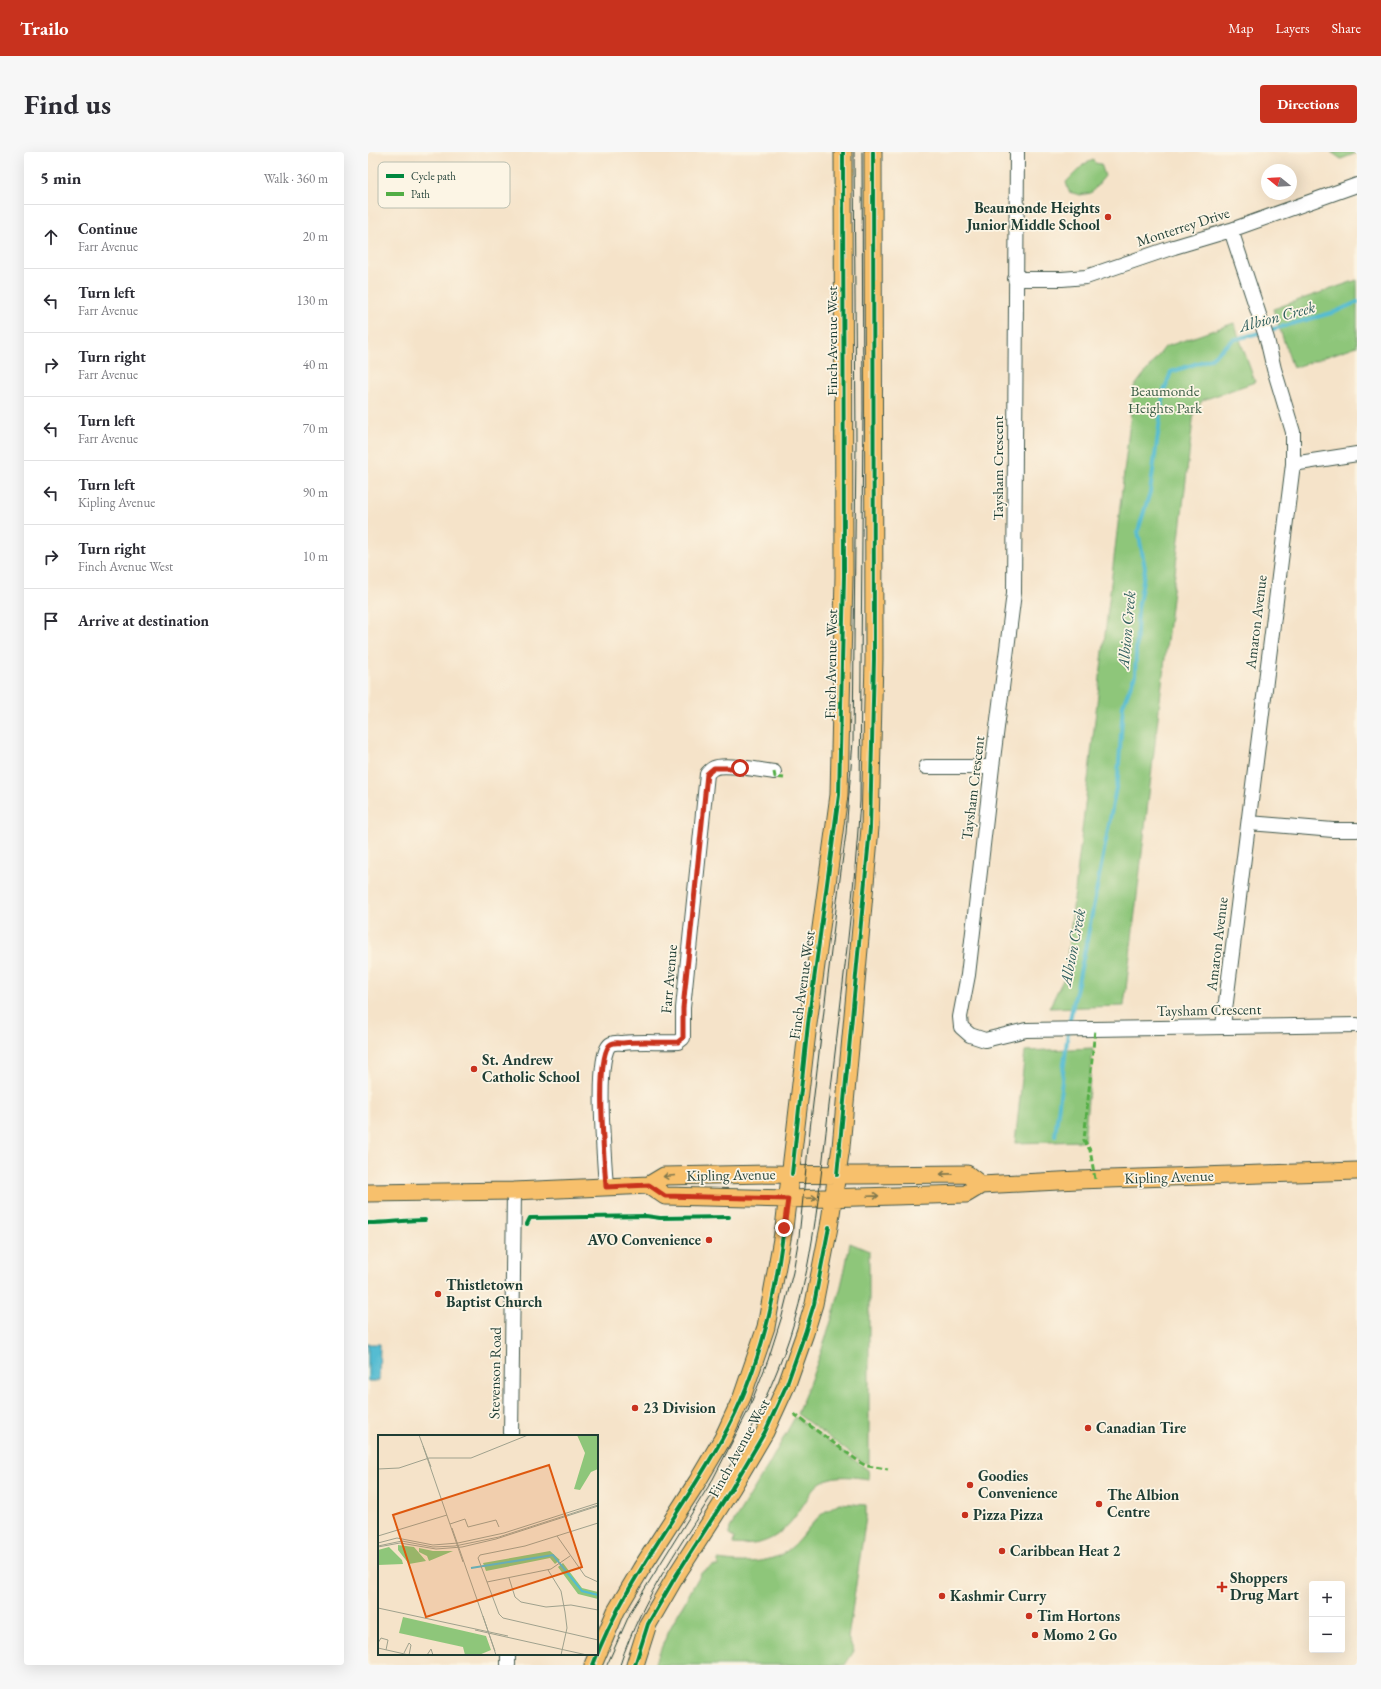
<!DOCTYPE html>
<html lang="en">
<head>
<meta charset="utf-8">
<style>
	body { margin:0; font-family:"EB Garamond",serif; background:#f7f7f7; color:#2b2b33 }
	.controls { position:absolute; right:12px; bottom:12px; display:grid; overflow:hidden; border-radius:4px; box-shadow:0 4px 16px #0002 }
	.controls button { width:36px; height:36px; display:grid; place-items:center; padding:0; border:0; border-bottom:1px solid #e1e1e2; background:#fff; color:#2b2b33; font:20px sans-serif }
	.compass { position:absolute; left:893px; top:12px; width:36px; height:36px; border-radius:50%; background:#fff; box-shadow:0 4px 16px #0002; rotate:288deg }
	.stop { position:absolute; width:12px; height:12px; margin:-9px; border:3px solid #c8321e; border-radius:50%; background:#fff }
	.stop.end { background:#c8321e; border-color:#fff; box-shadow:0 1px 4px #0008 }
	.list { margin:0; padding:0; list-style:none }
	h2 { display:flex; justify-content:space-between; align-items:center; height:52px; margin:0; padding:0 16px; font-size:17px }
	h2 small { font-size:13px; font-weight:400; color:#7c7c81 }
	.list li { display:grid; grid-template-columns:26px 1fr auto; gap:12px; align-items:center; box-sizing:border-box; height:64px; padding:0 16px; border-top:1px solid #e1e1e2 }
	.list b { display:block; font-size:15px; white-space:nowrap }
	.list p { margin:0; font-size:13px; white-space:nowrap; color:#7c7c81 }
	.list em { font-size:13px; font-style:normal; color:#7c7c81 }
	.icon { flex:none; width:22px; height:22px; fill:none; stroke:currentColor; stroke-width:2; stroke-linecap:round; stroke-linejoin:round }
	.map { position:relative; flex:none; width:989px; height:1513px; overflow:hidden; border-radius:4px }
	header { display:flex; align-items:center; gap:24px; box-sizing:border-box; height:56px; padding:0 20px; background:#c8321e; color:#fff }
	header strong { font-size:19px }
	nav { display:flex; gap:22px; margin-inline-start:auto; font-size:14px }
	.intro { display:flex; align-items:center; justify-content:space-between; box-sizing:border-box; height:96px; padding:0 24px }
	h1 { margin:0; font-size:28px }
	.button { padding:10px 18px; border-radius:4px; background:#c8321e; color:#fff; font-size:14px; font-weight:700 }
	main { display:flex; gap:24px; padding:0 24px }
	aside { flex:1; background:#fff; border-radius:4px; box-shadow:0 4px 16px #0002 }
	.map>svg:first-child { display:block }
</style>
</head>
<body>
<header>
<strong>Trailo</strong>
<nav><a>Map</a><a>Layers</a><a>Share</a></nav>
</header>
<div class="intro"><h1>Find us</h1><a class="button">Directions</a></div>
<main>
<aside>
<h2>5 min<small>Walk · 360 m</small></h2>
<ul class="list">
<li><svg class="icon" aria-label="ahead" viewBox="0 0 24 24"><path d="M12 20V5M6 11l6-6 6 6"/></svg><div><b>Continue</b><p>Farr Avenue</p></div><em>20 m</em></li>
<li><svg class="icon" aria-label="left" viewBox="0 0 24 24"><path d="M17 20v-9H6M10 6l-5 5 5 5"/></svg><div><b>Turn left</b><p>Farr Avenue</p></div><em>130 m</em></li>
<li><svg class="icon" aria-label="right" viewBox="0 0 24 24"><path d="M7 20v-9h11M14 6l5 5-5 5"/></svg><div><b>Turn right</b><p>Farr Avenue</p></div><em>40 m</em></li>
<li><svg class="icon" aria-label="left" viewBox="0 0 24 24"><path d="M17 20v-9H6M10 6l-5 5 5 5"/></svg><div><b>Turn left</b><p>Farr Avenue</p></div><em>70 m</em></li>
<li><svg class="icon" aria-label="left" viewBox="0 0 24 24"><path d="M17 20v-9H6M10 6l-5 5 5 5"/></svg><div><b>Turn left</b><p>Kipling Avenue</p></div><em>90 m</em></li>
<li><svg class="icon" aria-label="right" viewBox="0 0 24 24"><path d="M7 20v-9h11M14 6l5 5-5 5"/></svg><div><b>Turn right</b><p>Finch Avenue West</p></div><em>10 m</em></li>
<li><svg class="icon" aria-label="arrive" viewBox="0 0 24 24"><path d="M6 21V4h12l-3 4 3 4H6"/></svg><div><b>Arrive at destination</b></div></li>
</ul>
</aside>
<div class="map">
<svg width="989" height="1513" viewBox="0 0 989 1513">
	<rect width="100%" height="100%" fill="#fcf5e5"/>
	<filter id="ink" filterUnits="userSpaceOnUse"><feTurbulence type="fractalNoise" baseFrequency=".025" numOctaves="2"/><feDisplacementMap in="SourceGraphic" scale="8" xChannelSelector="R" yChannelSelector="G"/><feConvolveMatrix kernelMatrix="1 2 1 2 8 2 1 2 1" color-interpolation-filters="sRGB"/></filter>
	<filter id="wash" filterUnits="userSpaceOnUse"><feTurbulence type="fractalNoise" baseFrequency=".012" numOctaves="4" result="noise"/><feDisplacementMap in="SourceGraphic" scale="16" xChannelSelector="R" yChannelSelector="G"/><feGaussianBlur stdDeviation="0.9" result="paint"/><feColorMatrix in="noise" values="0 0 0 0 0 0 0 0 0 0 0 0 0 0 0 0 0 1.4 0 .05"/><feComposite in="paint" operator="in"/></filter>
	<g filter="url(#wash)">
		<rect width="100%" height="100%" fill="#f5e3c9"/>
		<path fill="#8ec67a" stroke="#568257" d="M963,0H989V1L973,7Z
			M725,8L727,11L733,12L737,24L723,41L712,43L701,40L698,30L716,12Z
			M989,128V194L925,216L905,157Z
			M866,171L887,230L835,248L826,260L756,854L681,856L697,824L766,235L797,195Z
			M725,896L716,989L647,991L657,899Z
			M482,1091L501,1099V1312L493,1309L429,1262C452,1207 472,1150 482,1091Z
			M427,1265L500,1318L501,1327C486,1325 468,1322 455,1329C446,1334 442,1343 437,1350C418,1380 402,1396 365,1392L366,1386L361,1383L362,1376L400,1314Z
			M471,1351L498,1353V1365L480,1486L486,1499L477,1513H286L301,1478L333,1421L344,1414H350V1408C370,1411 396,1412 414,1402C432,1393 441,1370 458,1359C462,1356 467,1354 471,1351Z"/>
		<path fill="#54bcd2" stroke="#3a7c83" d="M0,1192H12L11,1229H0Z"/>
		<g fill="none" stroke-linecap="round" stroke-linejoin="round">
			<path stroke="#54bcd2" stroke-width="4" d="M687,984L701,872L719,788L750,625L755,553L767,523L770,457L777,416L770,379L782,340L796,239L803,220L842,207L865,188L967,160L989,150"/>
		</g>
	</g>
	<g filter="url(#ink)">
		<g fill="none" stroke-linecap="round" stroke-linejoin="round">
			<g stroke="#3f564a" stroke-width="16">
				<path id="minor" d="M649,0L646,441L624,615L600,823L592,865L593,875L602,883L617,888L658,878L989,873
					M647,127H694L718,125L806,95L863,78L989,33
					M925,312L989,302
					M558,615H624
					M881,671L965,678H989
					M855,874L925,312V280L906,217L899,187L863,78
					M238,1035C237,1014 226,900 243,892C247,890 251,891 255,891C274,889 292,891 310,890L315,886V856L339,622C341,620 343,617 346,616C356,611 393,618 406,620
					M143,1284L146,1039
					M140,1513V1502"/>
			</g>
			<g stroke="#3f564a" stroke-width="19">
				<path id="major" d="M281,1033L297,1044L420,1047L598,1042L613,1033L710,1028L989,1019
					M0,1041L146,1039L281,1033L296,1024L400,1022L492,1023L599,1022L613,1033
					M225,1513L248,1459L273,1417L329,1330L355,1286L374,1245L398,1175L416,1076L440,872L471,643L476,424L475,0
					M267,1513L280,1472L309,1422L364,1336L397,1280L419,1232L437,1181L446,1152L461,1075L473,995L502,676L506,507L505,0"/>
			</g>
			<use href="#minor" stroke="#fff" stroke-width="14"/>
			<use href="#major" stroke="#f7c06c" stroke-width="17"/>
			<path stroke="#1f3d34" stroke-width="1" d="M239,1513L263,1459L345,1327L380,1259L400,1208L414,1164L425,1120L431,1085L442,977L468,757L478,681L485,589L488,291L486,0
				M252,1513C274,1444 318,1386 355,1325C376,1291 394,1256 409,1219C445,1132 451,1037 462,945C473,846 486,748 492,649L495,257L494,0"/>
			<path stroke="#52ad45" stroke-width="3" stroke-dasharray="6 3" stroke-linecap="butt" d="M406,620L407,625L416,626
				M727,1027L722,998L716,988L727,877
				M426,1262L493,1311L499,1314L520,1317"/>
			<g stroke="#fcf5e5" stroke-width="6">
				<path id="cycleway" d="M424,1022L440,872L471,643L476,424L475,0
					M469,1023L502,676L506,507L505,0
					M0,1071C19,1071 38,1068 57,1068
					M159,1072L162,1066L278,1064L292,1066L361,1065
					M225,1513C255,1431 312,1363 354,1287C373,1253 388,1213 398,1175C407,1143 411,1109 416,1076
					M267,1513L280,1472L309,1422L364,1336L397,1280L419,1232L437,1181L446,1152L461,1075"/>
			</g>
			<use href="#cycleway" stroke="#00873e" stroke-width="4"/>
		</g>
		<defs><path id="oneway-shaft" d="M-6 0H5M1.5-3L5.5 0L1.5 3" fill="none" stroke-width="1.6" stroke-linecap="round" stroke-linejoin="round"/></defs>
		<g stroke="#80784d">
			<use href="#oneway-shaft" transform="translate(578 1022) rotate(179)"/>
			<use href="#oneway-shaft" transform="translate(301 1024) rotate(175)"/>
			<use href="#oneway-shaft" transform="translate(505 1044) rotate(-2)"/>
			<use href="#oneway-shaft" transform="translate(443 1046) rotate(-2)"/>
		</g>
	</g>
	<g fill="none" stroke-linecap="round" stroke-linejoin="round" filter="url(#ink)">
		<path stroke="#c8321e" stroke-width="5" d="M372,616H346L339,622L315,856V886L310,890C292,891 274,889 255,891C251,891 247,890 243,892C226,900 237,1014 238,1035L281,1033L297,1044L420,1047L416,1076"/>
	</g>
	<g fill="#c8321e" stroke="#fcf5e5" stroke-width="1.5">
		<circle cx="740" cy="65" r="4"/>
		<circle cx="106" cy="917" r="4"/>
		<circle cx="341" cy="1088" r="4"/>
		<circle cx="70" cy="1142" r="4"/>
		<circle cx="267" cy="1256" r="4"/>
		<circle cx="720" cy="1276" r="4"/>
		<circle cx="602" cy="1333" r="4"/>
		<circle cx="731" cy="1352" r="4"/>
		<circle cx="597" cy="1363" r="4"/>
		<circle cx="634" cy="1399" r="4"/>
		<path d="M852 1429h4v4h4v4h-4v4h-4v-4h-4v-4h4z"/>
		<circle cx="574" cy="1444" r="4"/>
		<circle cx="661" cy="1464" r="4"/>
		<circle cx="667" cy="1483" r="4"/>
	</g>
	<g text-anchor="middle" stroke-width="3.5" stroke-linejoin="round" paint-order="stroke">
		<g font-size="15" font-weight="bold" fill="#1f3d34" stroke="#fcf5e5" text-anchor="start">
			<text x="732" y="61" text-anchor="end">Beaumonde Heights<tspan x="732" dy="17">Junior Middle School</tspan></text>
			<text x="114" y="913">St. Andrew<tspan x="114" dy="17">Catholic School</tspan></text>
			<text x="333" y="1093" text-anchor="end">AVO Convenience</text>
			<text x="78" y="1138">Thistletown<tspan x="78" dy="17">Baptist Church</tspan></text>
			<text x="275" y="1261">23 Division</text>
			<text x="728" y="1281">Canadian Tire</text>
			<text x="610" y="1329">Goodies<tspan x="610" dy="17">Convenience</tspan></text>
			<text x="739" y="1348">The Albion<tspan x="739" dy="17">Centre</tspan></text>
			<text x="605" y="1368">Pizza Pizza</text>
			<text x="642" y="1404">Caribbean Heat 2</text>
			<text x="862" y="1431">Shoppers<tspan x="862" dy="17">Drug Mart</tspan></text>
			<text x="582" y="1449">Kashmir Curry</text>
			<text x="669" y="1469">Tim Hortons</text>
			<text x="675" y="1488">Momo 2 Go</text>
		</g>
		<g font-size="15" fill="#1f3d34" stroke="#fcf5e5">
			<text transform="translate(815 75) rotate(-18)" y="5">Monterrey Drive</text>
			<text transform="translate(464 189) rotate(-90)" y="5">Finch Avenue West</text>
			<text transform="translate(630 316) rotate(-90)" y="5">Taysham Crescent</text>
			<text transform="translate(888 470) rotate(-83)" y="5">Amaron Avenue</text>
			<text transform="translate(463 512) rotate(-89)" y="5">Finch Avenue West</text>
			<text transform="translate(605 636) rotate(-83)" y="5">Taysham Crescent</text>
			<text transform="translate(849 792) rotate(-83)" y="5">Amaron Avenue</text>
			<text transform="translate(301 827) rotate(-85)" y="5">Farr Avenue</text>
			<text transform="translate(434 833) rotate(-82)" y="5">Finch Avenue West</text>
			<text transform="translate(841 858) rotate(-1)" y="5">Taysham Crescent</text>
			<text transform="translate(363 1023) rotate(-1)" y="5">Kipling Avenue</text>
			<text transform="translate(801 1025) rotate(-2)" y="5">Kipling Avenue</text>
			<text transform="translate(127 1221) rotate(-89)" y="5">Stevenson Road</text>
			<text transform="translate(371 1296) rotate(-61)" y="5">Finch Avenue West</text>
		</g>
		<g font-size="15" fill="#3b5f46" stroke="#fcf5e5">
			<text x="797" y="244">Beaumonde<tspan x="797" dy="17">Heights Park</tspan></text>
		</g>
		<g font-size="16" font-style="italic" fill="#2c5d5c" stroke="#fcf5e5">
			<text transform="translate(909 164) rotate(-15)" y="6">Albion Creek</text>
			<text transform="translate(758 478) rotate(-85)" y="6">Albion Creek</text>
			<text transform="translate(704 795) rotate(-79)" y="6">Albion Creek</text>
		</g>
	</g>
	<g transform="translate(10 1283)">
		<rect width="220" height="220" fill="#f5e3c9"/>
		<path d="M199,0H220V34L213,37L202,55L196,54L207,18ZM20,110L36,112L48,126L31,129L20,115ZM11,112L24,125L25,129L0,130V115ZM41,113L55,116H75L51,126L49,121L41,117ZM172,116L182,125L177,129L172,123L108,136L105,128ZM185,128L204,153L220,157V164L200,159L180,132ZM25,182L108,201L113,215L101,220H87L85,212L21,198Z" fill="#8ec67a"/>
		<path fill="none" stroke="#54bcd2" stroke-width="2" d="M93,133L175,120L204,156L220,160"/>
		<path fill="none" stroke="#9fa18d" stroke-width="1" d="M41,0L53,32M45,11L85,127M0,34L21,33L51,23H93L150,0M220,88L147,111L102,120L100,123L121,179L125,183L220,205M72,89L87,84L90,92L118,85L121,92M74,93L117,216M0,101L69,80M179,101L207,141L220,147M0,108L19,103L55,110L80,108L126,98L220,68M0,111L24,106L55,112L77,111L121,102L220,70M0,112L22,108L58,114L84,112L118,104L220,71M170,135L183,156L187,177L189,193L183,220M131,143L137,162L143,167L168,172L193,170L220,175M109,147L173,134L192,121M99,166L114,161M0,173L130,201M105,181L118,220M97,195L209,220M0,208L3,203L10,205L8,215M0,213L31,220M26,218L31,208L33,210L31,220M49,220L53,214L55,220"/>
		<path fill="#de580e" fill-opacity="0.15" stroke="#de580e" stroke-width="2" d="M171,30L204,132L48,182L15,80Z"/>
		<rect width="220" height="220" fill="none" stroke="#1f3d34" stroke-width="2"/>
	</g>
	<rect x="10" y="10" width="132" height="46" rx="6" fill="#fcf5e5" stroke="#babeb0" stroke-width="1"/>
	<rect x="18" y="22" width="18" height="4" fill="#00873e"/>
	<rect x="18" y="40" width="18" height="4" fill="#52ad45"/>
	<g font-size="11" fill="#1f3d34">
		<text x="43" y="28">Cycle path</text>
		<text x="43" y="46">Path</text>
	</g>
</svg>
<div class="controls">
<button>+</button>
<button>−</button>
</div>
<svg class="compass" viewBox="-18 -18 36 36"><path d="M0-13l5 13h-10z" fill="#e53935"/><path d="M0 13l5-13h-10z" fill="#7c7c81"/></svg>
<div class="stop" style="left:372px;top:616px"></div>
<div class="stop end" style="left:416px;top:1076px"></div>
</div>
</main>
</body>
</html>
